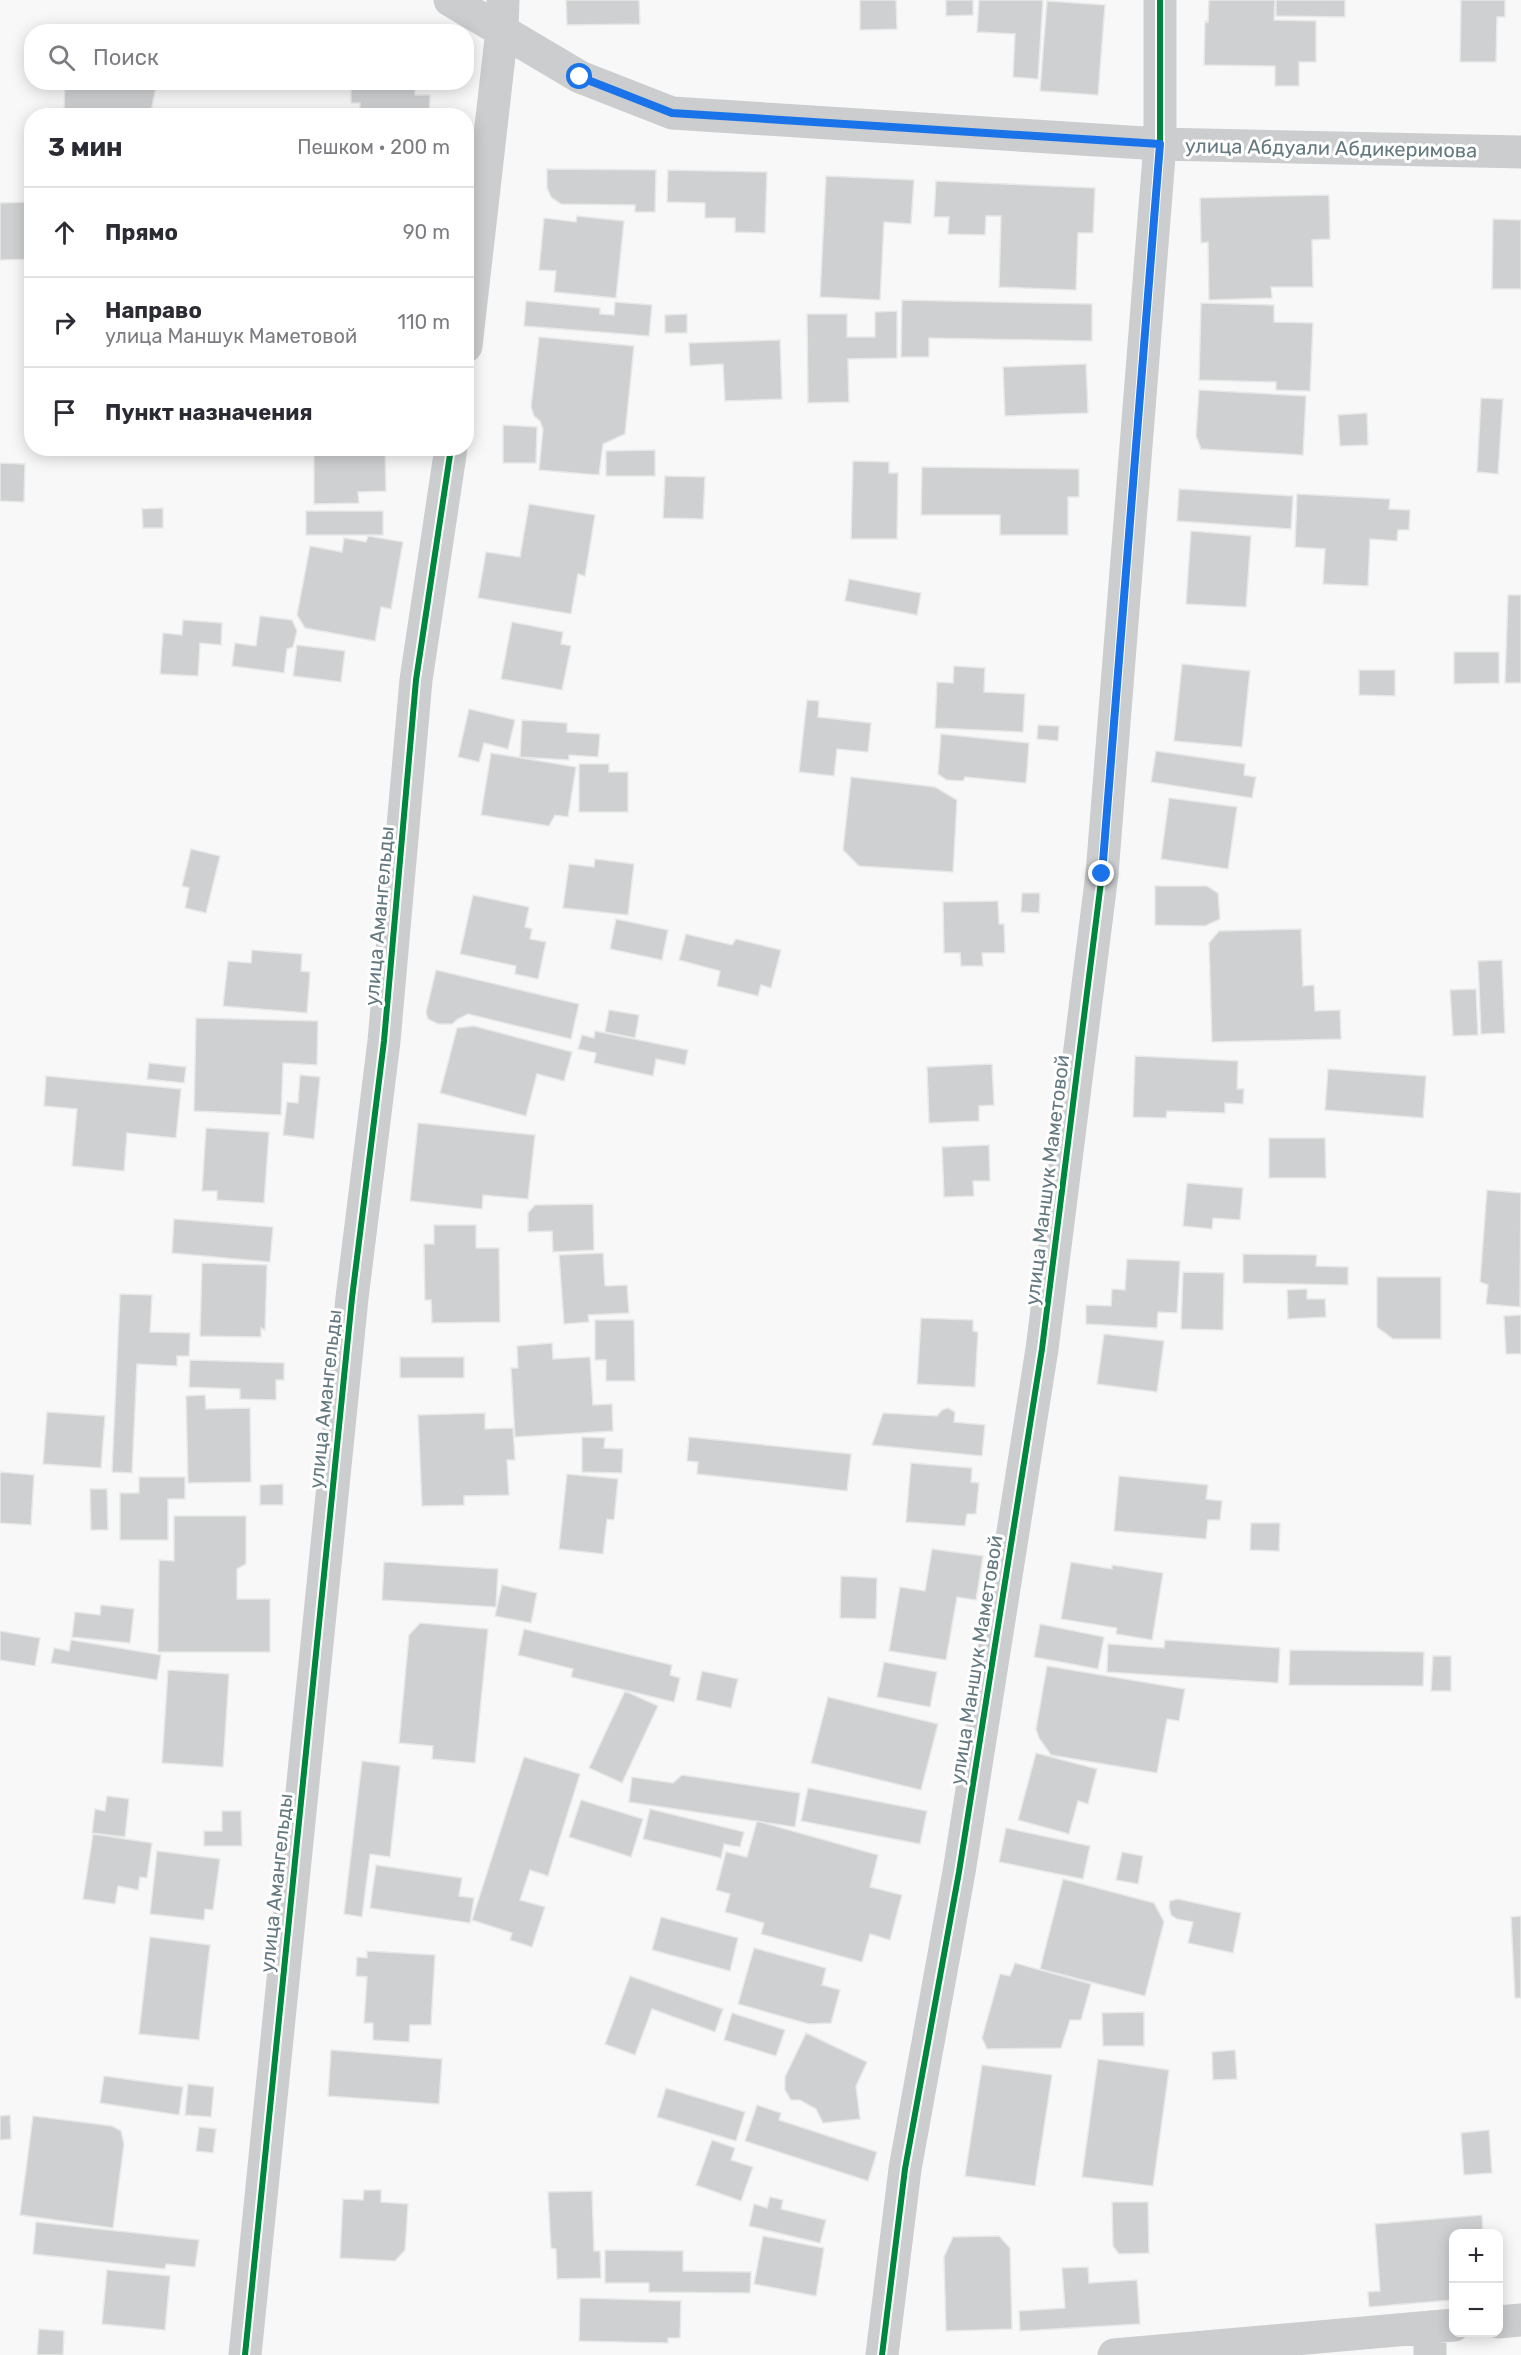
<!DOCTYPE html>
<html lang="ru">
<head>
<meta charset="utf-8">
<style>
	body { margin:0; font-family:Rubik,sans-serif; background:#f7f7f7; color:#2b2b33 }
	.controls { position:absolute; right:18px; bottom:18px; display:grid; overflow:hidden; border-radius:12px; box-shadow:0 3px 15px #0003 }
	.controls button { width:54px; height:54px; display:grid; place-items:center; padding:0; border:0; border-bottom:2px solid #e1e1e2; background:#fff; color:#2b2b33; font:30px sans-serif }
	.stop { position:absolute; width:18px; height:18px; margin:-14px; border:4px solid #1a73e8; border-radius:50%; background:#fff }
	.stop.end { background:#1a73e8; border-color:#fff; box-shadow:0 2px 6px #0008 }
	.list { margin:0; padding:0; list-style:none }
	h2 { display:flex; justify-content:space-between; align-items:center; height:78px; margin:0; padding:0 24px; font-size:26px }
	h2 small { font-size:20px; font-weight:400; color:#7c7c81 }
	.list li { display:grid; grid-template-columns:39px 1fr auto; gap:18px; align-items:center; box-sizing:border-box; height:90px; padding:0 24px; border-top:2px solid #e1e1e2 }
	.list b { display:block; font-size:22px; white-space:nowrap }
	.list p { margin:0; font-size:20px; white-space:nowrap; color:#7c7c81 }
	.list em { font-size:20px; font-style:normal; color:#7c7c81 }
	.icon { flex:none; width:33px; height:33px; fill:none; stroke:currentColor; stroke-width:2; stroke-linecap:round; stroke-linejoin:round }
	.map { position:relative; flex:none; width:1521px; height:2355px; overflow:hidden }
	.search { position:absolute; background:#fff; box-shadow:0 3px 15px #0003; left:24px; top:24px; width:450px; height:66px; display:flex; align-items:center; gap:15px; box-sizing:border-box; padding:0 21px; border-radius:24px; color:#7c7c81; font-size:22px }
	.panel { position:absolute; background:#fff; box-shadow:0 3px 15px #0003; left:24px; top:108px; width:450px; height:348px; border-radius:24px }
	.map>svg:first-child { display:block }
</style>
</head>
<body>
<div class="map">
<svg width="1521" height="2355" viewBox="0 0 1521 2355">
	<rect width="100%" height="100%" fill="#f8f8f8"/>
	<path fill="#ced0d1" stroke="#e8e8e8" stroke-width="1.5" d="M566,0H639L640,24L567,25Z
		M860,0H896L897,29L860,30Z
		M946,0H973V15L946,16Z
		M979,0H1043L1038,79L1013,77L1015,34L977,32Z
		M1209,0H1275L1274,20L1316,21V62H1299V86H1275V66L1204,65L1205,21L1208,22Z
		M1276,0H1345V17L1276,16Z
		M1461,0H1505V17H1497L1496,62H1460Z
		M1047,1L1105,5L1098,95L1040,91Z
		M65,82H157L150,116H64Z
		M351,82H415V95H430L429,115L360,116V103H351Z
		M547,169L656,170L655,212H635V205L561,204L551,197L547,188Z
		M668,170L767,172L765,233L735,232V218H705V203L667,202Z
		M826,176L914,180L911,224L884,222L880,300L820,297Z
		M936,181L1095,188L1093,233H1078L1076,290L999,287L1001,216H986L985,235L948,234L949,217H934Z
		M1329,195L1330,239L1312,240L1313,287H1271L1272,298L1209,300L1208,242L1201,243L1200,198Z
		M32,202V259L0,260V203Z
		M577,216L624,221L616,298L554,292L556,271L539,270L544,218L576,222Z
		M1493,219L1521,220V289H1492Z
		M902,300L1092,304V341L929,338V357H901Z
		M526,301L600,308V314L614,315L615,302L652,305L649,336L524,326Z
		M1201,303L1274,305V322L1313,323L1310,391L1276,390V382L1199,380Z
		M897,311V358L848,359L849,402L808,403L807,314H847V337H875V312Z
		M687,314V333H665V315Z
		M539,337L634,346L625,434L603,444L599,475L539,470L543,429L540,421L534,416L531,407Z
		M780,340L782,399L725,401L723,364L690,366L689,343Z
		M1086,364L1088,413L1005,416L1003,367Z
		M1199,390L1306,396L1303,455L1201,449L1196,436Z
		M1481,398L1503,399L1498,474L1477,472Z
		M1367,413L1368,445L1340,446L1338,415Z
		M503,425L537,427L536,463H503Z
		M314,448H385L386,491L358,492L359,503L314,504Z
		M655,450V476H606V451Z
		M853,461L889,462V473H898L897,539H851Z
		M0,463L25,464L24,502L0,501Z
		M922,467L1079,469V497H1068V535H1000V515H921Z
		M665,476L705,477L703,519L663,518Z
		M1179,489L1293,496L1291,529L1177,521Z
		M1297,494L1390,499L1389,509L1410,510L1409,530H1398L1397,541L1370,539L1368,586L1323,584L1325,549L1295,547Z
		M529,504L595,515L585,576L578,574L571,614L478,598L486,552L520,557Z
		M163,508V528H143L142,509Z
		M306,511H383V535H306Z
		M1191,531L1251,536L1246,607L1186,604Z
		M368,536L403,542L391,609L381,607L375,641L305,628L297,615L310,546L342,552L344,538L366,542Z
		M849,579L921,593L917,615L845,601Z
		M1508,595H1521V683H1505Z
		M260,616L292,620L297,631L293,647L287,649L284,673L232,666L235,643L256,646Z
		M183,620L222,623L221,645L200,643L198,676L160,674L163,633L182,635Z
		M512,622L563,632L561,644L571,646L562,690L501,679Z
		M297,645L345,651L341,682L293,676Z
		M1454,652H1499V683L1454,684Z
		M1182,664L1250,671L1242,747L1174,741Z
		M954,666L985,668L984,692L1025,694L1023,732L935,728L937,682L953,683Z
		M1359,670H1395V696L1359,695Z
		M807,700L819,701L818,717L871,723L868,752L837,749L834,776L799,772Z
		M469,709L515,720L508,749L484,743L479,762L458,757Z
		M522,720L567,723V732L600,734L598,757L569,755V760L520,757Z
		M1038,725L1059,726L1058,741L1037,739Z
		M941,734L1029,743L1026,783L965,777L963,781L947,780L938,774Z
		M1156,751L1245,764L1244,775L1256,777L1252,798L1151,782Z
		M491,753L576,767L568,817L555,815L549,826L481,815Z
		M579,764H609V772H628V812H579Z
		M851,777L935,787L957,800L953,872L859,866L843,850Z
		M1169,798L1237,807L1228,869L1161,859Z
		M191,849L220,856L206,913L185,908L189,888L182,886Z
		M595,859L634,864L628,915L563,908L569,864L594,867Z
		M1155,886H1207L1218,893L1220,919L1205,926L1155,925Z
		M1022,893H1040L1039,913L1021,912Z
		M473,895L529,907L525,927L532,929L530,939L546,942L538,979L515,974L516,966L460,954Z
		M998,901L999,924H1004L1005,953H982L983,966H961L960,953H944L943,902Z
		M616,919L668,930L662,960L610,949Z
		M1301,929L1303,986L1314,985L1315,1011L1340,1010L1341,1039L1212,1042L1209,943L1219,931Z
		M686,934L732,945L736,939L781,950L771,988L761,985L758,996L717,986L720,971L679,960Z
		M252,950L302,954L301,971L310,972L307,1013L223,1006L228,961L251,963Z
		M1502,960L1505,1033L1481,1034L1478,961Z
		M436,970L579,1004L571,1039L468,1014L458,1019L452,1024H438L428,1019L426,1012Z
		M1476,989L1478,1035L1453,1036L1450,990Z
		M609,1010L639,1015L635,1038L605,1032Z
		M196,1018L318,1021L317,1065L283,1063L281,1115L194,1111Z
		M474,1026L572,1052L564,1081L537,1074L526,1116L440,1093L457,1028Z
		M595,1031L688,1050L685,1065L656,1059L653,1076L594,1063L596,1053L578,1049L582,1035L594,1038Z
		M1135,1056L1238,1061L1237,1089H1244L1243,1104L1225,1103V1113L1167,1111L1166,1118L1133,1117Z
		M149,1063L186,1067L184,1083L147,1079Z
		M992,1064L994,1105L979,1106V1121L929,1123L927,1067Z
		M1328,1069L1426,1076L1423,1118L1325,1110Z
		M300,1075L320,1077L314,1139L283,1135L287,1102L298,1103Z
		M46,1076L181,1089L176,1138L127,1133L124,1171L72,1166L77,1109L44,1106Z
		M418,1123L535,1135L528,1199L483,1195L482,1209L410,1201Z
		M206,1128L269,1132L264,1203L217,1200V1191H202Z
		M1269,1138H1325L1326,1178H1269Z
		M989,1145L990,1181H973L974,1196L944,1197L942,1147Z
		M1187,1183L1243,1188L1240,1220L1213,1218L1212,1229L1183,1226Z
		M1487,1190L1521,1193L1520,1307L1486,1304L1488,1285L1480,1282Z
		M593,1204L594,1250L553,1252L552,1231L528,1232V1213L535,1205Z
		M174,1219L273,1227L270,1262L172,1253Z
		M434,1225H476V1248H499L500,1322L432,1323L431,1300H425L424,1244H434Z
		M603,1253L605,1286L627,1285L629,1313L588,1315L589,1322L564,1324L559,1255Z
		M1243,1254L1317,1255L1316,1266L1348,1267V1285L1243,1283Z
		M1127,1259L1180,1261L1177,1313L1158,1312L1157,1328L1086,1324V1305L1111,1306L1112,1289L1125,1290Z
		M202,1263L267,1265L265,1330L261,1328V1337L200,1336Z
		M1183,1272L1224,1273L1223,1330L1181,1329Z
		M1377,1277H1441V1339H1393L1377,1327Z
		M1307,1289V1299H1325L1326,1317L1288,1319L1287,1290Z
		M120,1294L152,1295L150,1332L190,1333L189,1356H177V1366L137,1364L132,1473L112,1472Z
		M1521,1315V1354H1506L1504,1316Z
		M921,1318L973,1320V1331L978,1332L975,1387L917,1384Z
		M595,1320H634L635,1381H606V1360H595Z
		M1104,1334L1164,1341L1157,1392L1097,1384Z
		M552,1343L553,1359L590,1357L593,1405L612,1404L613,1431L515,1437L511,1368H518L517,1346Z
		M400,1357H464V1378H400Z
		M190,1360L284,1363V1380H276V1400L240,1399V1389L189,1387Z
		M205,1395L206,1409L250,1408L251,1482L188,1483L186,1396Z
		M948,1408L955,1412L954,1422L985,1425L982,1456L872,1445L883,1413L937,1416L942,1410Z
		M47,1412L105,1416L101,1468L43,1464Z
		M485,1413V1429L513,1428L515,1460H507L509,1495L464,1496V1505L422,1506L418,1415Z
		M582,1437L605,1438L604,1448L623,1449L622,1473L582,1472Z
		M689,1437L851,1454L847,1491L697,1474L698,1462L687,1461Z
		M911,1463L972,1468L971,1482L979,1483L976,1514H967L965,1526L906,1522Z
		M0,1472L34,1475L31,1525L0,1523Z
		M567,1474L618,1479L614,1520L607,1519L603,1554L559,1549Z
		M1119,1476L1208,1485L1206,1499L1222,1501L1220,1520H1208L1206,1539L1114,1531Z
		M139,1477H185V1499H168V1540H120V1493H139Z
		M283,1484V1505H260V1485Z
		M90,1489H107L108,1530H91Z
		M174,1516H246V1564L237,1569V1599H270V1652H158L159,1560L174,1561Z
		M1251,1523H1280L1279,1551L1250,1550Z
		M932,1549L983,1556L976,1600L957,1597L946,1660L889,1651L900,1587L925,1591Z
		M384,1562L498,1569L496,1607L382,1600Z
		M1071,1562L1112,1569V1565L1163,1573L1152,1640L1116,1634L1117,1628L1061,1619Z
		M841,1576L877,1578L876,1619L840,1618Z
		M502,1585L537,1593L531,1623L495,1616Z
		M101,1605L134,1609L130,1643L72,1637L75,1612L100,1615Z
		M420,1623L488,1629L475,1763L432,1759L433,1746L399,1743L409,1635Z
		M1040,1624L1104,1637L1098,1669L1034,1657Z
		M524,1629L672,1665L670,1675L680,1678L674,1702L571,1677L573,1669L518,1655Z
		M0,1631L40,1638L35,1666L0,1660Z
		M71,1640L161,1655L157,1680L51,1663L54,1648L69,1651Z
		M1165,1640L1280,1648L1278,1683L1107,1672L1108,1644L1164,1648Z
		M1290,1650L1424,1652L1423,1686L1289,1685Z
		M1433,1656H1451V1691H1431Z
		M884,1662L937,1672L930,1707L877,1697Z
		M1047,1666L1185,1689L1179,1721L1167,1719L1157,1773L1051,1755L1039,1738L1036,1729Z
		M168,1670L229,1674L223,1767L162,1763Z
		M702,1671L738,1679L731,1708L696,1700Z
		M625,1691L658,1706L622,1783L589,1768Z
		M828,1697L938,1724L921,1790L811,1763Z
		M1036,1753L1097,1769L1088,1804L1078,1801L1069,1834L1018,1820Z
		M524,1757L580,1774L548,1876L530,1870L520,1900L545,1907L532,1947L510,1940L512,1933L472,1920Z
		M362,1761L400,1766L390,1857L370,1854L362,1917L344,1914Z
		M682,1775L800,1793L795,1827L629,1802L632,1777L673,1783Z
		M808,1788L927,1811L920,1844L801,1821Z
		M107,1796L129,1799L125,1837L92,1833L95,1809L105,1811Z
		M581,1800L643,1819L631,1857L569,1837Z
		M650,1809L744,1832L740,1847L724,1844L721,1858L643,1839Z
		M222,1811H241L242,1846H204V1831H222Z
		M757,1821L878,1855L870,1887L902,1895L890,1940L870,1934L862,1962L761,1934L764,1923L725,1912L730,1894L716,1890L726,1852L747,1857Z
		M1006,1828L1090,1846L1083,1879L999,1862Z
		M93,1834L152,1843L147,1878L140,1877L138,1890L118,1886L115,1904L83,1899Z
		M157,1851L220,1859L213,1910L205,1909L204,1920L150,1914Z
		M1122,1852L1143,1856L1138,1884L1116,1880Z
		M376,1865L462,1878L459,1896L474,1898L470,1923L370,1908Z
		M1063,1879L1154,1903L1164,1922L1145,1996L1040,1969Z
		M1178,1899L1241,1913L1233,1953L1188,1943L1193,1922L1177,1919L1171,1915L1169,1906L1170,1901Z
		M1521,1916V1998H1515L1511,1917Z
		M661,1917L738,1938L730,1971L652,1950Z
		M150,1937L210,1945L199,2040L139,2034Z
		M754,1948L826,1968L822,1985L840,1990L831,2023L809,2024L738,2004Z
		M367,1951L435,1955L431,2025H410L409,2042L373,2040V2023H364L367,1977L356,1976L357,1957L367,1958Z
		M1015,1963L1091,1984L1081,2020H1070L1061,2048L987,2049L982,2038L1000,1974L1010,1976Z
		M630,1976L723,2009L715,2032L652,2009L635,2055L605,2044Z
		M1144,2012V2046H1103L1102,2013Z
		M732,2013L785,2030L776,2056L724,2040Z
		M806,2033L867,2062L856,2086L860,2119L823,2123L816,2109L800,2100H791L785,2090V2077Z
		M331,2050L442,2059L439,2104L328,2096Z
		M1235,2050L1237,2079L1213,2080L1212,2052Z
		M1098,2059L1169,2070L1153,2186L1082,2177Z
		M982,2065L1052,2075L1035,2186L965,2176Z
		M104,2076L183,2087L179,2115L100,2103Z
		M188,2084L214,2087L211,2117L185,2115Z
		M666,2088L745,2112L736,2141L657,2117Z
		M757,2105L781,2113L779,2120L877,2152L868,2181L745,2141Z
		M10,2115L11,2139L0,2140V2116Z
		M33,2116L112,2126L121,2131L124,2144L113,2228L20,2215Z
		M199,2127L216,2129L213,2153L196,2151Z
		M1489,2130L1492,2173L1464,2175L1461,2133Z
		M712,2140L735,2148L731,2160L753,2167L741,2201L696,2185Z
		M364,2190H381V2202L408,2204L405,2250L395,2261L340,2258L343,2199L363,2200Z
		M592,2191L594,2251H600L601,2278L557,2279L556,2249L551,2248L548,2192Z
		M770,2197L783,2200L781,2209L826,2220L820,2243L749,2226L754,2204L767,2208Z
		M1112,2202H1148L1149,2253L1119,2254L1113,2246Z
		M1482,2215L1483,2234H1454L1452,2300L1369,2307L1368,2292L1380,2291L1375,2224Z
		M36,2222L199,2240L195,2267L166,2264L165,2269L33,2254Z
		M763,2236L824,2248L816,2296L754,2284Z
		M999,2236L1010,2248L1012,2329L946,2331L944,2257L953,2237Z
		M605,2250L683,2251V2271L751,2272L750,2293L649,2292V2283H605Z
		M1088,2267L1089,2283L1137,2280L1140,2324L1020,2331L1019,2311L1065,2308L1062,2268Z
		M107,2270L170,2276L165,2330L102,2324Z
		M580,2298L681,2301L680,2338H668V2343L579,2341Z
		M39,2329L64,2331L63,2355H37Z"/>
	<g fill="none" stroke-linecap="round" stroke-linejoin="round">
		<path stroke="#cbcdce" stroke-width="33" d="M450,0L580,77L672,113L1160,144L1521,152
			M466,346L502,30L503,0
			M1498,2322L1521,2320
			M245,2355L352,1298L384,1041L416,680L451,448
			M882,2355L905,2169L959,1872L1042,1349L1102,874L1160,144V0
			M1114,2355L1454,2325
			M1430,2355V2327"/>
		<g stroke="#fff" stroke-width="10">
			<path id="cycleway" d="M245,2355L352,1298L384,1041L416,680L451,448
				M882,2355L905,2169L959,1872L1042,1349L1102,874L1160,144V0"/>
		</g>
		<use href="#cycleway" stroke="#00873e" stroke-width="6"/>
	</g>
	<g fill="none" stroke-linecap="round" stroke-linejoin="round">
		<path stroke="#1a73e8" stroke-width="8" d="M580,77L672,113L1160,144L1102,874"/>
	</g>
	<g text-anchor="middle" stroke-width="6" stroke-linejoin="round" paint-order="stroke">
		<g font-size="20" fill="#657981" stroke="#fff">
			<text transform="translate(1331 148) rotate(1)" y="7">улица Абдуали Абдикеримова</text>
			<text transform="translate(379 916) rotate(-85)" y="7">улица Амангельды</text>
			<text transform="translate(1047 1180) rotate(-83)" y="7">улица Маншук Маметовой</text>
			<text transform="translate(325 1399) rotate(-84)" y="7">улица Амангельды</text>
			<text transform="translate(976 1660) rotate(-81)" y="7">улица Маншук Маметовой</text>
			<text transform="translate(276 1883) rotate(-84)" y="7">улица Амангельды</text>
		</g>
	</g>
</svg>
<div class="controls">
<button>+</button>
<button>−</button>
</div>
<div class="stop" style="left:580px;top:77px"></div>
<div class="stop end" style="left:1102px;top:874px"></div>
<div class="search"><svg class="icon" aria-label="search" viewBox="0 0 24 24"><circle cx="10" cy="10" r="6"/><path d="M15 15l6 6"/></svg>Поиск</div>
<section class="panel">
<h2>3 мин<small>Пешком · 200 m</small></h2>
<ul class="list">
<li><svg class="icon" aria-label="ahead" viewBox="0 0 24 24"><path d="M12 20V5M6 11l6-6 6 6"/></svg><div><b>Прямо</b></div><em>90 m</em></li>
<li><svg class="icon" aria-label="right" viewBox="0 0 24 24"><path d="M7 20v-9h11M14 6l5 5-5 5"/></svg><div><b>Направо</b><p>улица Маншук Маметовой</p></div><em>110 m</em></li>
<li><svg class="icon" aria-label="arrive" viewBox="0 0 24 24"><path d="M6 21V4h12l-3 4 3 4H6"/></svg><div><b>Пункт назначения</b></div></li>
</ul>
</section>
</div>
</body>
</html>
